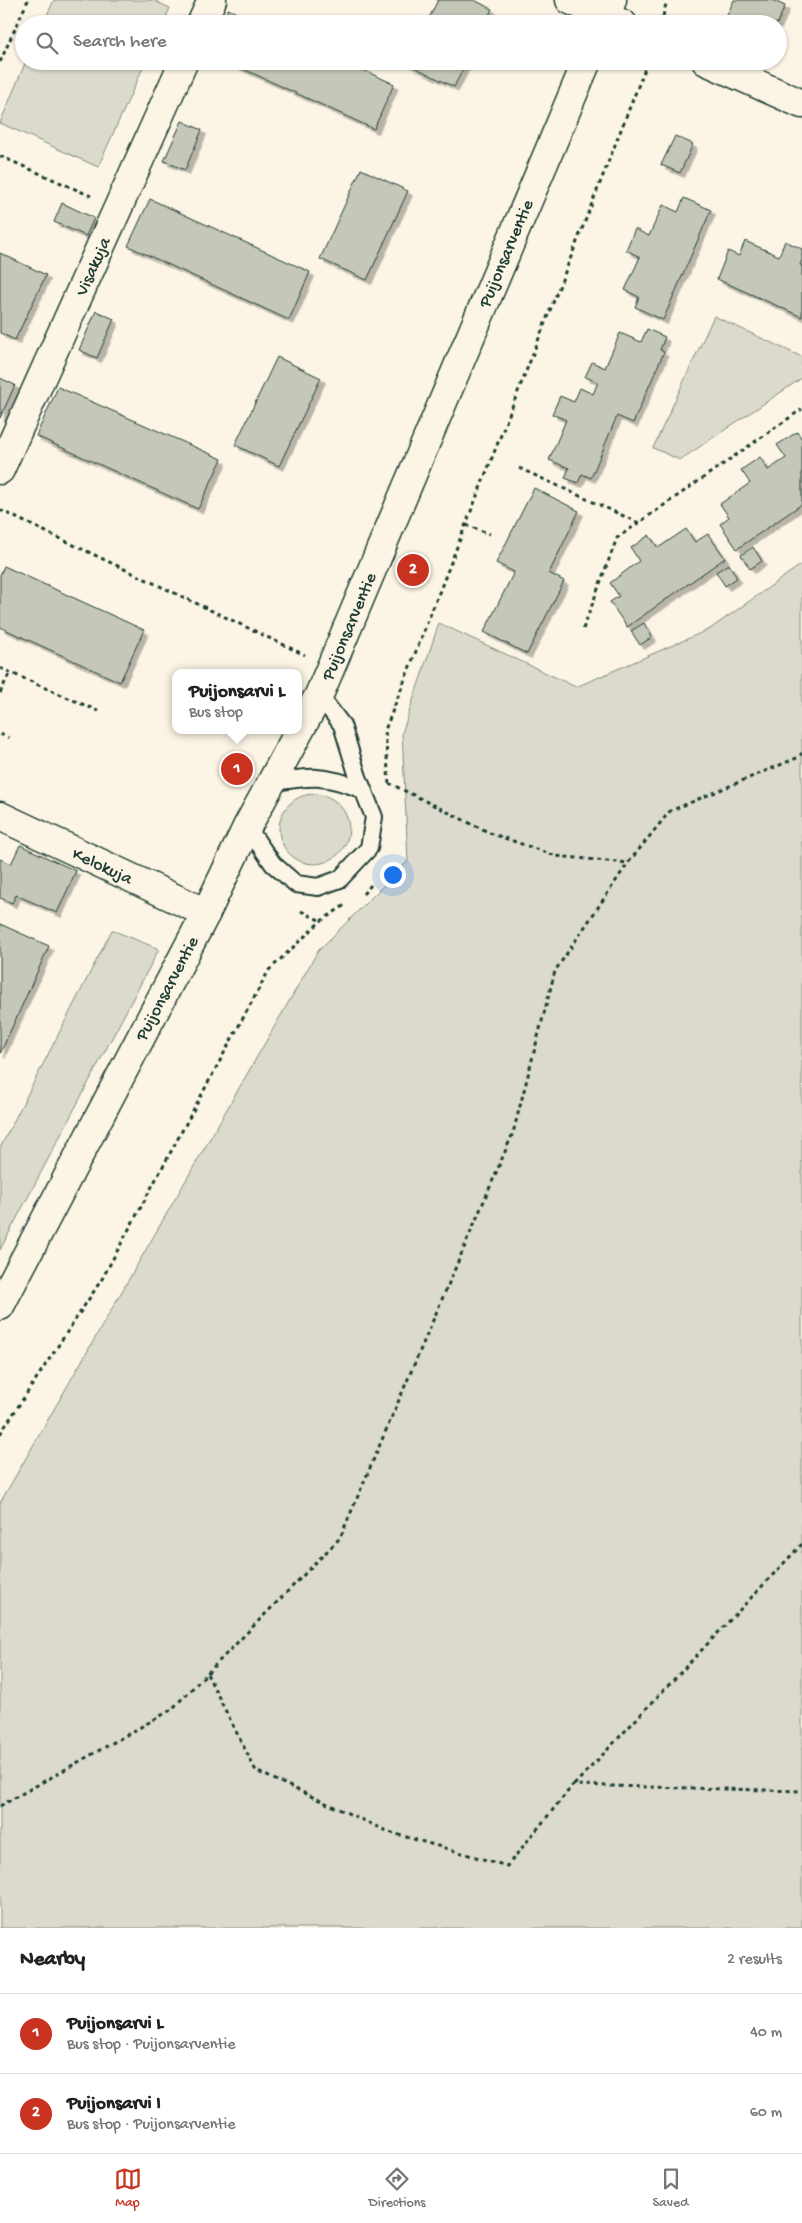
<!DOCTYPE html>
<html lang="en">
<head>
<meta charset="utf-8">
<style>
	body { margin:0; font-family:"Gochi Hand",sans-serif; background:#f2f2f2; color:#222 }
	.you { position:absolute; left:392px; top:874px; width:18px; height:18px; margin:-12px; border:4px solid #fff; border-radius:50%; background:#1a73e8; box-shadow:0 0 0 8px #1a73e833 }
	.badge { display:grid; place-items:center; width:32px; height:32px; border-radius:50%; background:#c8321e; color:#fff; font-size:16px; font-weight:700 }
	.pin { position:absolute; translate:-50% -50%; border:2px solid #fff; box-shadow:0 1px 5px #0006 }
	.popup { position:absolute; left:172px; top:669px; width:130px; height:65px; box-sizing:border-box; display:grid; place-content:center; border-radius:10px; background:#fff; filter:drop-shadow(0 1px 4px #0005); font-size:16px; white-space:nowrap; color:#767676 }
	.popup b { font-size:19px; color:#222 }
	.popup::after { content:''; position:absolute; left:50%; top:100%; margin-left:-10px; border:10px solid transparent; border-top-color:#fff }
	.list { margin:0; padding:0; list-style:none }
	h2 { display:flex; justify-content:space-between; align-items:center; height:65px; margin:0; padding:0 20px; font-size:21px }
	h2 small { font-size:16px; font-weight:400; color:#767676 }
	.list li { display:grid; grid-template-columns:32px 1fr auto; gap:15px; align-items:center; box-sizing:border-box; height:80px; padding:0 20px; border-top:1px solid #e0e0e0 }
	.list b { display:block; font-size:19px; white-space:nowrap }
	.list p { margin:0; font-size:16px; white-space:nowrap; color:#767676 }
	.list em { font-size:16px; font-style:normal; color:#767676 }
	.icon { flex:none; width:28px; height:28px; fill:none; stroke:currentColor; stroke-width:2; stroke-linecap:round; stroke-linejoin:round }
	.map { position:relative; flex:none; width:802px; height:1928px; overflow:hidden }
	.search { position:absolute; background:#fff; box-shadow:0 1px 4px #0004; left:15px; right:15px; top:15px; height:55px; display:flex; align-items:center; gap:12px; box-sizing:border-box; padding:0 18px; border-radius:28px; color:#767676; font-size:19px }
	.sheet { height:225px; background:#fff }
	nav { display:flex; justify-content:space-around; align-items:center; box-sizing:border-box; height:70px; border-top:1px solid #e0e0e0; background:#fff; font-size:14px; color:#767676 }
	nav a { display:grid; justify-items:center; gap:2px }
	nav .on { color:#c8321e }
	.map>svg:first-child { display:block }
</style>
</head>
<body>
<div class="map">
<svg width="802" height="1928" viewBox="0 0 802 1928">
	<defs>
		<filter id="shadow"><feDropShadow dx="4.5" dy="4.5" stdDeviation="0" flood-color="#0004"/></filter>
	</defs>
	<rect width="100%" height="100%" fill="#fcf5e5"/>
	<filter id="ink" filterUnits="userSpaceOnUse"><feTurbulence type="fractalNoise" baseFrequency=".02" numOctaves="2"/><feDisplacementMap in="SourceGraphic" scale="10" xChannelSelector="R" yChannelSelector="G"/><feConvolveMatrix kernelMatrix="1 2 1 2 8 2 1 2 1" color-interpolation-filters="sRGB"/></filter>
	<g filter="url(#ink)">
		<path fill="#dcdacc" stroke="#7e8c80" d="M54,0H153L170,8L163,24H43Z
			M26,61H146L98,167L0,123Z
			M714,316L802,357V378L680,460L653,448Z
			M802,564V1928H0V1503L318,951L408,861L402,733L439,623L576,687L710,629Z
			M279 829a35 35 0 1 1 70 0a35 35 0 1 1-70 0Z
			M112,930L159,949L0,1250V1148Z"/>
		<path fill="#c5c7b9" stroke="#1f3d34" filter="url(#shadow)" d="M438,0H474L492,9L485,24H426Z
			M734,0H772L785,6L777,24H723Z
			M228,9L260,24H222Z
			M226,61H343L394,84L374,129Z
			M407,61H467L454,87L406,63Z
			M182,121L202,130L185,170L164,161Z
			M675,136L693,144L680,173L661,165Z
			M361,169L408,191L367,280L320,259Z
			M684,198L711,210L663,320L635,307L639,297L625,290L640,257L626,250L635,229L649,236L663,205L678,212Z
			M150,199L310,272L289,320L128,246Z
			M62,203L94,218L86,236L54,222Z
			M745,241L779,256L785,241L802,249V260L800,265L802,266V317L717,279L728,251L739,256Z
			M0,253L46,275L15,340L0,333Z
			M96,311L114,319L97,358L79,350Z
			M647,329L665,337L660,350L664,352L633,423L617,416L591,478L582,474L578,483L565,478L569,468L549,460L566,420L552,414L560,396L574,402L580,388L593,394L598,382L585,377L592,362L605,368L620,333L641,342Z
			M277,357L321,378L279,466L235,445Z
			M0,378L15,385L0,418Z
			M58,387L222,459L198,509L36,436Z
			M797,432L802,439V504L737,549L720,524L729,517L720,504L750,483L741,470L760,457L768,470L786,458L777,445Z
			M534,488L579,511L549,573L564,581L527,654L484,632L514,572L496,563Z
			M686,529L695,542L708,534L725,558L627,627L610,602L619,596L610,583L639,561L631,548L649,535L658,548Z
			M753,547L762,561L750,569L741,555Z
			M729,564L737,578L725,586L716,572Z
			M4,566L144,630L120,682L0,627V575Z
			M644,623L652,637L640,645L631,631Z
			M20,845L76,871L57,913L16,895L12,903L0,898V859L11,864Z
			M0,924L49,946L0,1054Z"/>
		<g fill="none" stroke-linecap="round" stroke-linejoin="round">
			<g stroke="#1f3d34" stroke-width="20">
				<path id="service" d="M270,783C311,776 324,774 363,790
					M247,827L273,864L296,884L318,887L340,879L369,848L374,817L358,777L342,725L319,695"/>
			</g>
			<g stroke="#1f3d34" stroke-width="31">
				<path id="minor" d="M570,0L623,24
					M201,24L212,0
					M706,61L802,104
					M0,470L184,61
					M0,816L206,913"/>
			</g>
			<g stroke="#1f3d34" stroke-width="31">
				<path id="secondary" d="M603,24L612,0
					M0,1306L206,913L247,827L319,695L587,61"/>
			</g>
			<path stroke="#1f3d34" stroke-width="3" stroke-dasharray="4 4" stroke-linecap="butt" d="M661,24L667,0
				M0,62L28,0
				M0,156L91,196
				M519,468L639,523
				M0,510L305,655
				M466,525L490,534
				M583,629L617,538L802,409
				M0,668L98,711
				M0,693L10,672
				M0,734L9,738
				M389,783L490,833L556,856L628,863
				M389,784L385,730L648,61
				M363,894L372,884
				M301,911L321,921
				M0,1434L102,1279L269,970L321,921L345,905
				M207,1674L256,1771L389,1832L507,1866L573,1785L802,1791
				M574,1785L802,1544
				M0,1806L171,1710L340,1538L513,1133L555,971L628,863L670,811L799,757L802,753"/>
			<use href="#service" stroke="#fcf5e5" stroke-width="16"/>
			<use href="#minor" stroke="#fcf5e5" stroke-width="28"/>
			<use href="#secondary" stroke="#fcf5e5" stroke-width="28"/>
		</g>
	</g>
	<g text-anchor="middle" stroke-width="4" stroke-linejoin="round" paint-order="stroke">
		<g font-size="18" fill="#1f3d34" stroke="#fcf5e5">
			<text transform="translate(505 253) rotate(-67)" y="6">Puijonsarventie</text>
			<text transform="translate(92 266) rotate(-66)" y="6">Visakuja</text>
			<text transform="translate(348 626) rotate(-67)" y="6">Puijonsarventie</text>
			<text transform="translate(103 865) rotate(25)" y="6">Kelokuja</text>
			<text transform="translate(166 988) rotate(-62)" y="6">Puijonsarventie</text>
		</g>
	</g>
</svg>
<div class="you"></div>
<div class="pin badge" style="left:237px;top:769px">1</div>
<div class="popup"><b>Puijonsarvi L</b>Bus stop</div>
<div class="pin badge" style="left:413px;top:570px">2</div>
<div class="search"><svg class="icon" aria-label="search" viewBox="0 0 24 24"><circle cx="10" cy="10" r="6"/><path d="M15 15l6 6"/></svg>Search here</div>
</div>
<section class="sheet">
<h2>Nearby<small>2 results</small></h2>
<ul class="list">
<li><span class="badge">1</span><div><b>Puijonsarvi L</b><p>Bus stop · Puijonsarventie</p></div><em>40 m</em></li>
<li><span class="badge">2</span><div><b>Puijonsarvi I</b><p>Bus stop · Puijonsarventie</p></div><em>60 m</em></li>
</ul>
</section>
<nav>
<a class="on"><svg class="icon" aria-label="map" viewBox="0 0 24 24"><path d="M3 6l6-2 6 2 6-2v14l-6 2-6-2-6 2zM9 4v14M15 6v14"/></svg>Map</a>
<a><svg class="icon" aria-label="directions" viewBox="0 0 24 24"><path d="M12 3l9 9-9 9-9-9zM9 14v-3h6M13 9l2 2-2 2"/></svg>Directions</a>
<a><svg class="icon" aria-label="saved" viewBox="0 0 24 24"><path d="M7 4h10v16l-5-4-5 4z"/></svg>Saved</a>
</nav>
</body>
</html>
